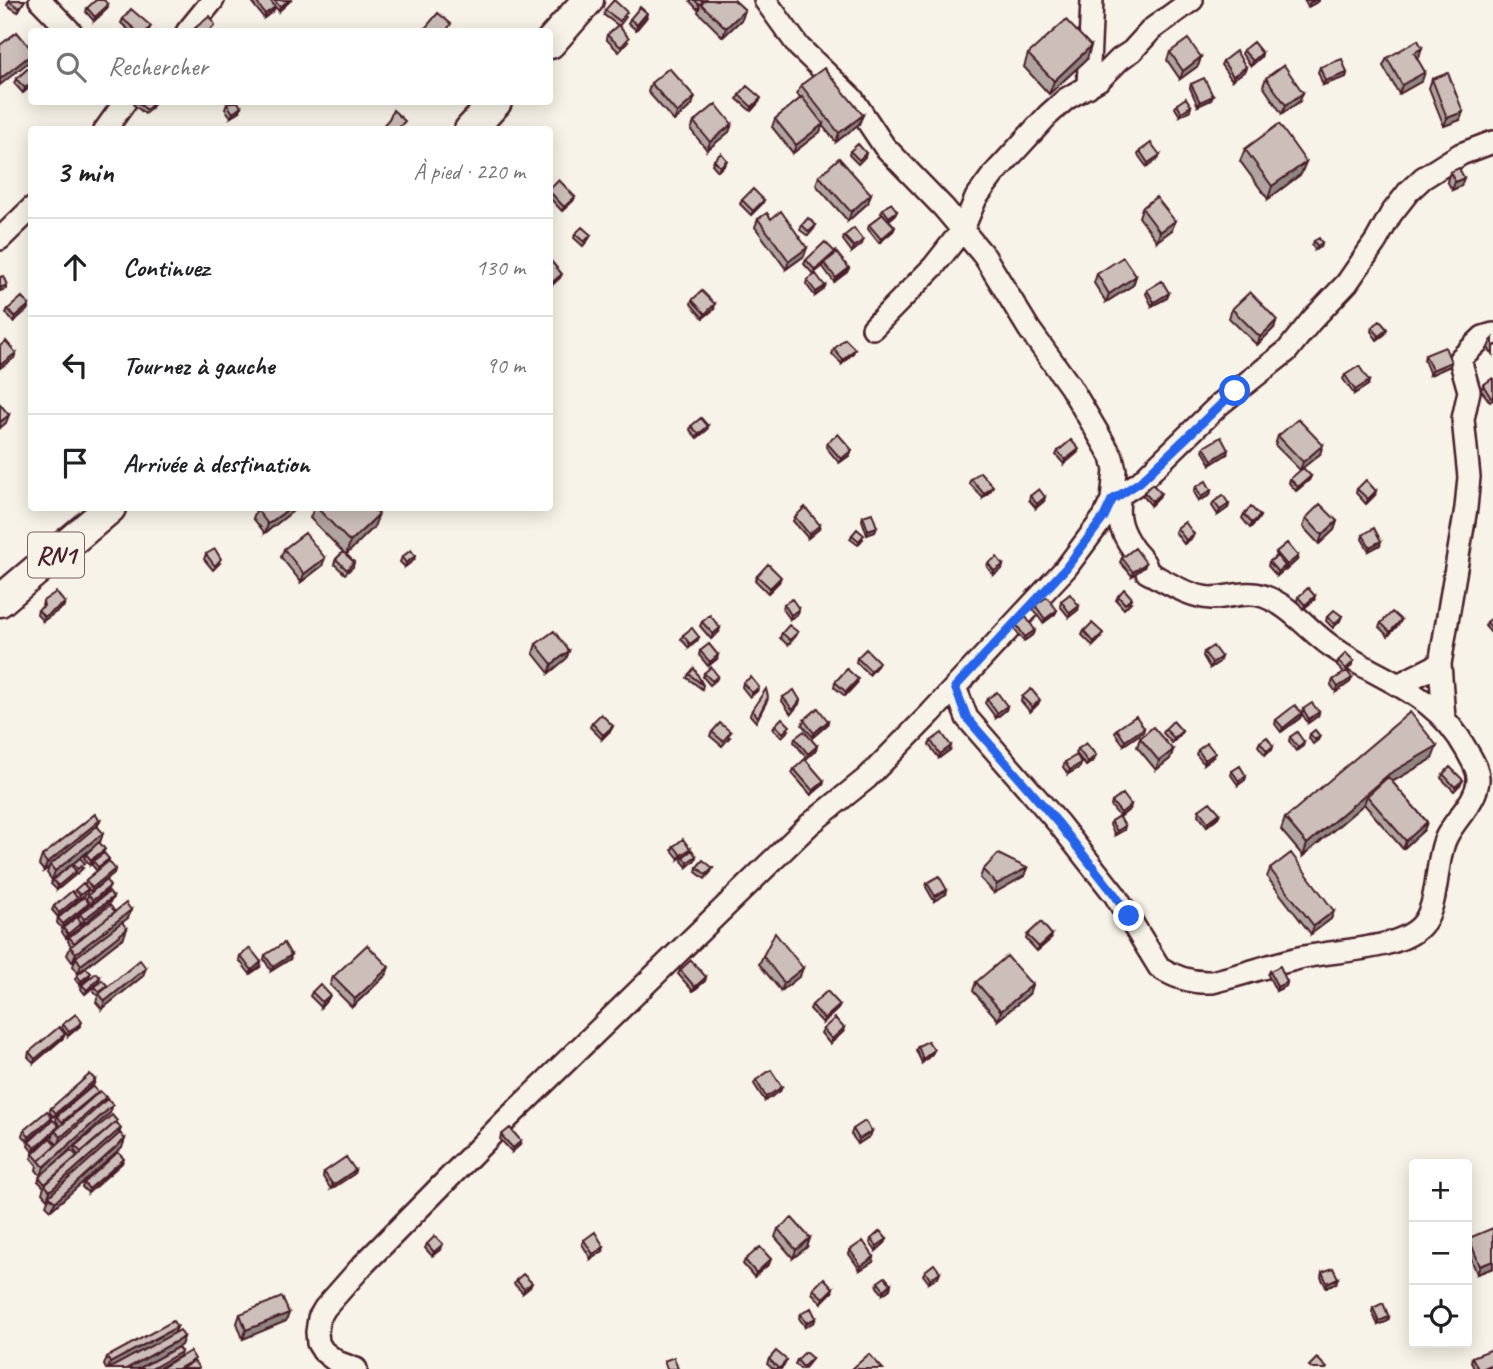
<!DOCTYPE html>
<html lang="fr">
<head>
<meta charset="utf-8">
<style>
	body { margin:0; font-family:Caveat,sans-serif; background:#f2f2f2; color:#202124 }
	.controls { position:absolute; right:21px; bottom:21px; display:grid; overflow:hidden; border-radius:7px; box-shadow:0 4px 18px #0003 }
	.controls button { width:63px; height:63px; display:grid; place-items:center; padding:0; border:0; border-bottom:2px solid #e0e0e0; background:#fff; color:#202124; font:35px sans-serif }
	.stop { position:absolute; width:21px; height:21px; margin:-16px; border:5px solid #2563eb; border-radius:50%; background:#fff }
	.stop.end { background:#2563eb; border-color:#fff; box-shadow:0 2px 7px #0008 }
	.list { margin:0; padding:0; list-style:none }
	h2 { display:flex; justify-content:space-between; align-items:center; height:91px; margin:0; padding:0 28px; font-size:30px }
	h2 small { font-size:23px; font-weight:400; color:#757577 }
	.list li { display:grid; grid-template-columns:46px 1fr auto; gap:21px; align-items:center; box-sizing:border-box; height:98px; padding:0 28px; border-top:2px solid #e0e0e0 }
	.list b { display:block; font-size:26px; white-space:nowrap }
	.list em { font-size:23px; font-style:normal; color:#757577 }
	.icon { flex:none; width:38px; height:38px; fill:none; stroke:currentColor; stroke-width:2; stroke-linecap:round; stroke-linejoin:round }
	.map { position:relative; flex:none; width:1493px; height:1369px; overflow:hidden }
	.search { position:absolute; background:#fff; box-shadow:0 4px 18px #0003; left:28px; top:28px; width:525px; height:77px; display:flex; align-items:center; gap:18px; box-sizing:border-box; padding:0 24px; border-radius:7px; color:#757577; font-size:26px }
	.panel { position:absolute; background:#fff; box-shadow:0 4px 18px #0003; left:28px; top:126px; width:525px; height:385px; border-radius:7px }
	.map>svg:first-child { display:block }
</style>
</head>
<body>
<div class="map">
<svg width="1493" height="1369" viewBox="0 0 1493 1369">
	<rect width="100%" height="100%" fill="#f7f3e8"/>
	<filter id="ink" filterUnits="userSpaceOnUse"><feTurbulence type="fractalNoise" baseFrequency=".0143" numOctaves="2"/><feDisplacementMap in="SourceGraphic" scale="14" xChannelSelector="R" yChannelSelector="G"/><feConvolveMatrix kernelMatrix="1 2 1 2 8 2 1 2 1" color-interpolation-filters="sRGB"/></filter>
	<g filter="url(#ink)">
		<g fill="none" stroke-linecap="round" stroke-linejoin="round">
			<g stroke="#4a1f2b" stroke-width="26">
				<path id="minor" d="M40,0L71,32
					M187,32L213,0
					M1088,87L1092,0
					M105,130L125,102
					M0,239L32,208
					M873,328L934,266L963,229L976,198L993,175L1048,115L1066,99L1100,79L1120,59L1132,51L1152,29L1192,0
					M1112,500L1140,482L1220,404L1287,351L1311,321L1347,283L1376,241L1391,214L1409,191L1423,178L1461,154L1493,142
					M1398,685L1440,664
					M955,687L967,718L1059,824L1115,895L1159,967C1175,978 1192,983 1212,982C1241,975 1270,965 1299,958C1331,950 1398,951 1421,926C1439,907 1435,864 1445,840C1453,820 1477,802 1478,780C1479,770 1472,760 1467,751C1434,690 1383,683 1331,646C1308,630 1290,605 1263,596C1247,590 1228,598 1211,598C1189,597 1167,582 1147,572C1146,561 1139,557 1133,549C1121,532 1115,516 1120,496
					M1444,718L1440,664L1466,508L1469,477L1463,419L1469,391L1460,359L1483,337L1493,334
					M356,1369L337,1362L323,1351L318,1343L317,1332L319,1318L325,1308L362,1266L507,1119L810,824L867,778L931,713L1066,568L1104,517L1112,500L1115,470L1112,457L1070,386L1029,329L985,257L944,208L884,146L852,98L799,47L765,0"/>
			</g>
			<g stroke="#4a1f2b" stroke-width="35">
				<path id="highway" d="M550,43L588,0
					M470,130L496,102
					M0,601L110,508"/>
			</g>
			<use href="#minor" stroke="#f7f3e8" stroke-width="21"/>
			<use href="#highway" stroke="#f7f3e8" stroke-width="30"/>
		</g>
		<path fill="#afa49f" stroke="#4a1f2b" stroke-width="2" d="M9,0H25L18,12L7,5Z
			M254,0H291L279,11L272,4L275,7L273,11L264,18L253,4Z
			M691,0H734L745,10L742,19L723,37L698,12L700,6L697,9L690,1Z
			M1304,0H1319V1L1308,7Z
			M87,8L107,9L94,21L86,12Z
			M605,10L626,17L619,26L604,15Z
			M646,18L636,30L628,23L630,19Z
			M123,19L151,26L148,32H131L121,23Z
			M607,35L628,42L619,52L606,39Z
			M1243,50L1262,53L1261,57L1251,66L1242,54Z
			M1170,52L1201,57L1198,66L1180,79L1167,60Z
			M1028,54L1087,59L1049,94L1024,67Z
			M1419,56L1417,58L1422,81L1399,94L1383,66L1387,58Z
			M1223,61L1246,67L1245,71L1232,80L1221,65Z
			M32,65V85L23,93L14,83L16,79Z
			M1320,67L1347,73L1346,77L1323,85L1318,72Z
			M1266,78L1300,101L1282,114L1263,86Z
			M1432,79L1460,120L1444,126L1429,88Z
			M651,83L692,105L674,121L648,92Z
			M1191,84L1213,96L1211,100L1198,106L1190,88Z
			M801,85L859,124L836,142L822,125L820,132L793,153L772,127L775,119L801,98L797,94Z
			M739,95L759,102L751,111L737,99Z
			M135,102H154L153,106L145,114L134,105Z
			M227,104L240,111L231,117L225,109Z
			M1177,104L1191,106L1190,110L1180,116L1175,108Z
			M694,122L732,124L729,132L707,150L691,130Z
			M1245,149L1301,174L1268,199L1240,161Z
			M850,151L866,153L865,157L858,164L849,155Z
			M1140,151L1158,159L1147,167L1138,155Z
			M714,160H727L725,164L718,171L712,164Z
			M1450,172L1461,186L1452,190L1447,181Z
			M819,176L868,203L848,221L816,185Z
			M550,189L575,197L573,201L562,211L550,198Z
			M742,200H764L762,204L751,215L740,204Z
			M1142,208L1172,230L1157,241L1139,217Z
			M883,209L897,211L895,215L889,220L895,227L893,231L879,243L868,229L869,225L883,214L881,213Z
			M758,219H771L804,256L786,269L755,227Z
			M802,225H816L814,229L808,236L800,230Z
			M575,234L591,235L589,239L583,246L574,238Z
			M844,236L863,240L862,244L852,252L843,240Z
			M1314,241L1321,247L1315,250L1312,245Z
			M834,256L849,268L847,272L834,282L823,267V266L813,274L804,264L806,260Z
			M1097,274L1136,276L1133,285L1106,302L1094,283Z
			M807,280L825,286L823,290L815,296L806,284Z
			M1147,290L1169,293L1167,298L1152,306L1146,294Z
			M692,300L714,309L703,318L691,304Z
			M29,305L27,310L13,322L6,313L8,309Z
			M1232,309L1274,328L1257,345L1229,318Z
			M1372,327L1385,334L1377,340L1371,331Z
			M1493,338V355L1488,348L1491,340Z
			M834,349H855L853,353L842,364L832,354Z
			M1425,355L1451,362L1450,366L1430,375L1424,360Z
			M1345,375L1368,385L1354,394L1343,379Z
			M1483,385L1493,400L1490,402L1481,390Z
			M691,426H708L707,430L697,438L690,430Z
			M1278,436L1320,454L1300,470L1275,445Z
			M827,443L852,450L850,455L839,463L826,447Z
			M1204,447L1227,454L1211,464L1203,451Z
			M1058,451L1077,453L1064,464L1056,455Z
			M1311,476L1309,480L1296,491L1289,483L1290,479Z
			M971,479L991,490L983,498L969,483Z
			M1196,487L1211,490L1210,495L1199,501L1194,492Z
			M1357,489L1375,495L1366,504L1356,493Z
			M1144,492L1159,497L1151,505L1143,496Z
			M1030,496L1044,501L1036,508L1029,500Z
			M1214,502L1229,504L1228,508L1218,515L1212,506Z
			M253,508H294L293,511L265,533L253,518L256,511Z
			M314,508H372L374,527L346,554L354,562L353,567L345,574L334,564L336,559L343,552L310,518Z
			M1244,514L1260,516L1258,520L1250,528L1242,518Z
			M863,516L877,527L875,532L867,535L862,520Z
			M795,517L820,525L819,529L808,538L793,521Z
			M1306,518L1337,521L1334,530L1319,544L1303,527Z
			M1177,528L1192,538L1184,544L1175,532Z
			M852,535L863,539L858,545L850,539Z
			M1363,535L1380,545L1369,551L1362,539Z
			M284,549L322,566L301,582L281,557Z
			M1276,552L1297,560L1286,570L1285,568L1284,570L1277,576L1268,566L1269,562L1275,557Z
			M206,554L220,563L213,570L204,559Z
			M402,557L414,560L405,567L400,562Z
			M1122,558L1144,567L1132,576L1120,562Z
			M988,563L1003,565L1002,569L993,575L987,567Z
			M757,576L779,582L768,593L755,580Z
			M1118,596L1131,602L1124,609L1116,600Z
			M1298,597L1314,600L1303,609L1297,601Z
			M43,601L63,607L43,621L37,615L38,610L42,607Z
			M1061,601L1078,610L1069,617L1060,606Z
			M784,604L799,609L798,614L790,619L783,609Z
			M1035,605L1057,610L1055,614L1043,623L1033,609Z
			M1342,616L1340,621L1333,628L1326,621L1327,617Z
			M1493,619V635L1485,626L1487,622Z
			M1401,620L1399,624L1388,636L1379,627L1381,623Z
			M702,622L719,632L711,639L700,626Z
			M1016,624L1035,630L1034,634L1024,641L1014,628Z
			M1084,631L1101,638L1093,646L1082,635Z
			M798,632L796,636L788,645L780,638L782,633Z
			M683,635L699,637L697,641L689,648L681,639Z
			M536,644L569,651L566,659L549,673L533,653Z
			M700,651L717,659L708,666L699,655Z
			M1204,652L1221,657L1219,662L1210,668L1203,656Z
			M857,658L877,666L869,675L856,662Z
			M1338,661H1354L1352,665L1346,672L1352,678L1350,682L1336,692L1331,685L1333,680L1344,673L1337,666Z
			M704,673L718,676L716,680L710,685L703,677Z
			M689,674L703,685L702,689L687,678Z
			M835,682L857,683L845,696L834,687Z
			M743,683L757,691L750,697L742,687Z
			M783,697L800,700L799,704L791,714L782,701Z
			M1022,697L1038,704L1030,712L1021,701Z
			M987,699L1007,706L1006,710L996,718L985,703Z
			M767,701L756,722L750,715L752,710Z
			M1303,709L1319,712L1318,716L1308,723L1302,714L1300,718L1281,732L1275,724L1276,720L1302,713Z
			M804,720L828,721L827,725L813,737L802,725Z
			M592,723L613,726L611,730L602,739L590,727Z
			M775,725L789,730L782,737L773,729Z
			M1144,728L1143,732L1124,745L1115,733L1117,729Z
			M1165,729L1182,731L1180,735L1172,743L1163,733Z
			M712,732L730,737L722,746L710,736Z
			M1310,734L1320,736L1318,740L1313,744L1309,738Z
			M1290,737L1304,742L1303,746L1296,751L1289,741Z
			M795,738L816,750L807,758L794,742Z
			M1140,738L1173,750L1170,759L1156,770L1137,747Z
			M931,741L950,750L939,758L929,745Z
			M1260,742L1273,746L1272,750L1265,755L1258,746Z
			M1078,749L1094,760L1086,766L1076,753Z
			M1198,750L1213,757L1204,764L1196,754Z
			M1432,759L1392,782L1427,822L1424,830L1403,849L1364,804L1303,856L1281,830L1285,818Z
			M1065,762L1081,763L1080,767L1068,774L1063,767Z
			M794,769L824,781L823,785L811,795L792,773Z
			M1232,771L1246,776L1245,780L1238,785L1231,775Z
			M1443,774L1463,780L1461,784L1454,791L1441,778Z
			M1112,802L1130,809L1120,817L1124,830L1115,835L1110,825L1111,821L1119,816L1111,806Z
			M1199,810L1220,813L1218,817L1207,826L1198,815Z
			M100,820L97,827L103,833L100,842L52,880L47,873L49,867L44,871L39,865L42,856Z
			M674,846L688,853L679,859L672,850Z
			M103,853L109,859L107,863L115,869L114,873L91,892L88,889L87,893L79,900L77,898L76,902L58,917L52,910L54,906L74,894L75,890L85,884L86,880L97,871L92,865L93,862L90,865L84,858L86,854Z
			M696,856L695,860L687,867L682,861L683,857Z
			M73,864L83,868L77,874L76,873L75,875L57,890L51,884L53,880L72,866Z
			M697,867L713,868L711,872L705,879L696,872Z
			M1027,868L1024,876L994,893L980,878L983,870Z
			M1270,869L1334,911L1331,919L1311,934L1267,877Z
			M927,883L946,894L934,901L926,887Z
			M108,890L91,905L86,899L88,895Z
			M113,897L111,901L83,924L78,919L80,914Z
			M89,903L87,907L62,928L57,923L58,918Z
			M115,912L128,918L122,922L124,937L78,973L73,966L75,960L72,962L67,955L71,946L68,941L69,937Z
			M81,923L80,928L66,938L62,932L63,928Z
			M1027,935L1051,939L1037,951L1026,939Z
			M265,955L290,959L271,971L264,959Z
			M240,956L260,967L250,974L239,960Z
			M763,956L800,976L781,991L759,964Z
			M680,970L706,977L705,981L693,991L678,974Z
			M1270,971L1287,982L1286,986L1276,991L1268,975Z
			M77,975L89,977L80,985L75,979Z
			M386,975L352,1007L330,985L333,977Z
			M143,976L102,1009L96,1002L98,996L93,991L95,987L106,988Z
			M99,982L85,994L81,989L82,985Z
			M976,982L1029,994L998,1020L973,991Z
			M312,992L330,995L328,999L321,1007L310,996Z
			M812,1005H840L838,1009L823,1023L810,1009Z
			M63,1024L80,1026L68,1036L62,1028Z
			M823,1029L843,1032L830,1044L821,1033Z
			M65,1034L63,1038L34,1063L28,1057L29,1052Z
			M918,1046L934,1050L932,1054L922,1063L916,1050Z
			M756,1080L780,1091L765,1101L754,1084Z
			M94,1084L54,1117L49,1112L51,1108Z
			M104,1102L110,1113L42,1174L79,1156L74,1150L75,1146L116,1122L121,1128L119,1134L122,1148L51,1210L46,1205L49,1198L47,1199L42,1193L44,1187L38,1181L41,1176L36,1170L37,1165L31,1158L33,1154L57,1144L52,1139L54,1133L33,1152L28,1146L29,1142L60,1126L56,1120L57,1116Z
			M52,1117L51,1121L28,1141L22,1135L24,1130Z
			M853,1129L872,1131L870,1136L858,1144L851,1134Z
			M501,1135L521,1141L520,1145L512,1152L500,1139Z
			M122,1163L88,1193L82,1187L84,1183Z
			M355,1170L354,1174L331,1189L323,1177L324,1172Z
			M778,1229L810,1238L807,1247L793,1258L775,1237Z
			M1469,1238L1493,1268L1477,1274L1467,1248V1244Z
			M871,1239H887L885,1243L876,1251L870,1243Z
			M584,1240L603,1251L591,1259L582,1244Z
			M427,1244L441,1249L432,1256L425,1248Z
			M850,1250L874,1257L873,1262L860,1270L849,1254Z
			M771,1259L769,1264L754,1277L743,1264L745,1260Z
			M925,1271L938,1277L929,1283L923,1275Z
			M1322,1272L1336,1283L1326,1287L1321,1277Z
			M516,1280L530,1287L523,1293L514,1284Z
			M878,1282L891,1284L890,1289L883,1294L877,1287Z
			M813,1289L832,1292L821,1303L812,1293Z
			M1373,1308L1389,1317L1388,1321L1378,1325L1372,1312Z
			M289,1313L286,1321L243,1339L237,1323L240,1314Z
			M801,1314L814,1322L805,1327L799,1318Z
			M177,1327L175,1332L184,1337L181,1345L138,1369H106L104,1365L107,1357Z
			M1472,1357L1493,1368L1474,1369L1471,1362Z
			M812,1358L810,1362L804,1369H800L795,1364L797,1360Z
			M769,1359L787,1360L785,1364L781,1369H773L767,1364Z"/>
		<path fill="#8f8682" stroke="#4a1f2b" stroke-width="2" d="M289,0H291L279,11L280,7Z
			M1315,0H1319V1L1308,7L1309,3Z
			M108,5L107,9L94,21L95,17Z
			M275,7L273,11L264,18L265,14Z
			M745,10L742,19L723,37L726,28Z
			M647,13L646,18L636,30L637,25Z
			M1091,46L1087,59L1049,94L1054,81Z
			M1422,48L1419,56L1411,61L1414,53Z
			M1262,53L1261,57L1251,66L1253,61Z
			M32,54L30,61L0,85V79Z
			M1201,57L1198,66L1180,79L1183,71Z
			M1246,67L1245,71L1232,80L1233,76Z
			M1425,72L1422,81L1399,94L1402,85Z
			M1347,73L1346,77L1323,85L1325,81Z
			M32,82V85L23,93L25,88Z
			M1303,93L1300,101L1282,114L1286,105Z
			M1213,96L1211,100L1198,106L1200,102Z
			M695,97L692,105L674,121L677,113Z
			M761,98L759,102L751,111L752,107Z
			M1191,106L1190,110L1180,116L1181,112Z
			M241,107L240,111L231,117L233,113Z
			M1463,112L1460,120L1444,126L1447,118Z
			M863,115L859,124L836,142L839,133Z
			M732,124L729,132L707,150L710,142Z
			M823,124L820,132L793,153L796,145Z
			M1160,155L1158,159L1147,167L1148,163Z
			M727,160L725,164L718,171L720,167Z
			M1306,162L1301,174L1268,199L1272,186Z
			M1464,178L1461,186L1452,190L1455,182Z
			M871,194L868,203L848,221L851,212Z
			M575,197L573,201L562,211L564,207Z
			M764,200L762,204L751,215L753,211Z
			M897,211L895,215L888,221L889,217Z
			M1175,221L1172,230L1157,241L1160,232Z
			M895,227L893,231L879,243L881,239Z
			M863,240L862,244L852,252L854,247Z
			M1322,243L1321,247L1315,250L1317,246Z
			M807,248L804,256L786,269L789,261Z
			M835,252L834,257L824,263L823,266L813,274L815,270Z
			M849,268L847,272L834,282L836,278Z
			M562,274L560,278L550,287V284Z
			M1136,276L1133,285L1106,302L1109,294Z
			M7,285L6,289L0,291V288Z
			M825,286L823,290L815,296L816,292Z
			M1169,293L1167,298L1152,306L1154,302Z
			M715,304L714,309L703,318L705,314Z
			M29,305L27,310L13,322L15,317Z
			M1277,320L1274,328L1257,345L1260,337Z
			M1387,329L1385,334L1377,340L1379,336Z
			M855,349L853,353L842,364L843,360Z
			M16,353L14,358L0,368V365Z
			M1451,362L1450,366L1430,375L1432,370Z
			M1369,381L1368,385L1354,394L1355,390Z
			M9,415L6,423L0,428V422Z
			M708,426L707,430L697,438L699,434Z
			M1323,445L1320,454L1300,470L1303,462Z
			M1079,449L1077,453L1064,464L1065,460Z
			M852,450L850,455L839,463L841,459Z
			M1228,450L1227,454L1211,464L1212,460Z
			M1311,476L1309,480L1296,491L1298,487Z
			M993,486L991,490L983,498L984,494Z
			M1211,490L1210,495L1199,501L1201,497Z
			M1376,491L1375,495L1366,504L1368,499Z
			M1161,493L1159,497L1151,505L1152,501Z
			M1045,497L1044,501L1036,508L1037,504Z
			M1229,504L1228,508L1218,515L1220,510Z
			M290,508H294L293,511L265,533L268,524Z
			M379,514L374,527L346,555L350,542Z
			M1260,516L1258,520L1250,528L1252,523Z
			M1337,521L1334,530L1319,544L1322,535Z
			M820,525L819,529L808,538L809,534Z
			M877,527L875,532L867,535L868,530Z
			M1194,534L1192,538L1184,544L1186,540Z
			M1381,541L1380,545L1369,551L1370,547Z
			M415,556L414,560L405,567L406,563Z
			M1298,556L1297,560L1286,570L1287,565Z
			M325,558L322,566L301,582L304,574Z
			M1146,563L1144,567L1132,576L1133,572Z
			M1003,565L1002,569L993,575L994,571Z
			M1285,566L1284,570L1277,576L1278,572Z
			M781,577L779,582L768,593L770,588Z
			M1315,596L1314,600L1303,609L1305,605Z
			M65,603L63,607L43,621L44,617Z
			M1079,606L1078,610L1069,617L1070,613Z
			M799,609L798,614L790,619L791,615Z
			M1057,610L1055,614L1043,623L1045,619Z
			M1401,620L1399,624L1388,636L1390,632Z
			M720,628L719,632L711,639L713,634Z
			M1035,630L1034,634L1024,641L1025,637Z
			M1103,633L1101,638L1093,646L1094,642Z
			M699,637L697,641L689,648L690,644Z
			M569,651L566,659L549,673L552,664Z
			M718,655L717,659L708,666L710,662Z
			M1221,657L1219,662L1210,668L1212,663Z
			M879,662L877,666L869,675L871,671Z
			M1352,678L1350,682L1336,692L1338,687Z
			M858,679L857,683L845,696L846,692Z
			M759,687L757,691L750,697L752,693Z
			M1040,700L1038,704L1030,712L1032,707Z
			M1007,706L1006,710L996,718L997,713Z
			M1319,712L1318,716L1308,723L1309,719Z
			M1302,713L1300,718L1281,732L1283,728Z
			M828,721L827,725L813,737L814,733Z
			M613,726L611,730L602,739L603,735Z
			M1144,728L1143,732L1124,745L1125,741Z
			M1182,731L1180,735L1172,743L1174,738Z
			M1304,742L1303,746L1296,751L1298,747Z
			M817,746L816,750L807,758L808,754Z
			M951,746L950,750L939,758L940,754Z
			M1273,746L1272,750L1265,755L1267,751Z
			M1437,746L1432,759L1367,796L1364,804L1303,856L1307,844L1389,774Z
			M1173,750L1170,759L1156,770L1159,761Z
			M1215,753L1213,757L1204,764L1205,760Z
			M1096,755L1094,760L1086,766L1088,762Z
			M1081,763L1080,767L1068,774L1070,770Z
			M1246,776L1245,780L1238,785L1239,781Z
			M824,781L823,785L811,795L813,791Z
			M1131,805L1130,809L1120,817L1121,813Z
			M1220,813L1218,817L1207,826L1208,822Z
			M100,820L97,828L50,865L49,867L44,871L47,863Z
			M1427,822L1424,830L1403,849L1406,841Z
			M1125,826L1124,830L1115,835L1117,831Z
			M103,833L100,842L52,880L55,871Z
			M105,849L103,853L90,865L91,860Z
			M690,849L688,853L679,859L681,855Z
			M696,856L695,860L687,867L688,862Z
			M109,859L107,863L97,871L98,867Z
			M1027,868L1024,876L994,893L997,884Z
			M115,869L114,873L91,892L92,888Z
			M76,871L75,875L57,890L58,886Z
			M110,886L108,890L91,905L93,900Z
			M88,889L87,893L79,900L80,895Z
			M947,890L946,894L934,901L935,896Z
			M113,897L111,901L83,924L84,919Z
			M77,898L76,902L58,917L59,913Z
			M89,903L87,907L62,928L63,924Z
			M131,910L128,918L76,959V957L72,962L76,953Z
			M1334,911L1331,919L1311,934L1314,926Z
			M81,923L80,928L66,938L68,934Z
			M127,929L124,937L78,973L81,965Z
			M1052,935L1051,939L1037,951L1039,947Z
			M291,955L290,959L271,971L273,967Z
			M261,962L260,967L250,974L252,970Z
			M389,967L386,975L352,1007L355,999Z
			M146,968L143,976L102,1009L105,1001Z
			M803,968L800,976L781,991L784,983Z
			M91,973L89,977L80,985L81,981Z
			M100,977L99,982L85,994L87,990Z
			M706,977L705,981L693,991L695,987Z
			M1287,982L1286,986L1276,991L1277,987Z
			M1032,985L1029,994L998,1020L1001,1011Z
			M330,995L328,999L321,1007L322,1002Z
			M840,1005L838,1009L823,1023L824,1019Z
			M82,1022L80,1026L68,1036L69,1032Z
			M844,1028L843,1032L830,1044L832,1039Z
			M65,1034L63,1038L34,1063L35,1059Z
			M934,1050L932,1054L922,1063L923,1059Z
			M95,1080L94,1084L54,1117L56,1113Z
			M782,1087L780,1091L765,1101L766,1097Z
			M106,1097L103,1105L58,1146L61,1137Z
			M113,1105L110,1113L41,1176L44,1167Z
			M52,1117L51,1121L28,1141L29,1137Z
			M59,1126L54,1133L33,1152L35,1148Z
			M121,1128L118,1136L47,1199L50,1191Z
			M872,1131L870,1136L858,1144L859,1139Z
			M125,1139L122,1148L51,1210L55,1202Z
			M521,1141L520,1145L512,1152L513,1148Z
			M124,1159L122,1163L88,1193L89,1189Z
			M355,1170L354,1174L331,1189L333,1185Z
			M810,1238L807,1247L793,1258L796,1250Z
			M887,1239L885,1243L876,1251L877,1246Z
			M443,1244L441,1249L432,1256L434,1252Z
			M604,1247L603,1251L591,1259L593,1254Z
			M874,1257L873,1262L860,1270L861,1266Z
			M771,1259L769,1264L754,1277L756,1273Z
			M1493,1261V1268L1477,1274L1480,1266Z
			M940,1272L938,1277L929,1283L930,1279Z
			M1338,1278L1336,1283L1326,1287L1327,1283Z
			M532,1283L530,1287L523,1293L524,1289Z
			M891,1284L890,1289L883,1294L884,1290Z
			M833,1288L832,1292L821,1303L823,1298Z
			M289,1313L286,1321L243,1339L246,1330Z
			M1389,1317L1388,1321L1378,1325L1379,1321Z
			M816,1318L814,1322L805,1327L806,1323Z
			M177,1327L173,1336L110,1368V1369H108L110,1363Z
			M184,1337L181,1345L138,1369H126Z
			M181,1352L180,1356L157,1369H151Z
			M1493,1364V1368L1491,1369H1482Z"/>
		<path fill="#ccbfb9" stroke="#4a1f2b" stroke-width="2" d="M9,0H25L19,8L9,1Z
			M96,0H104L108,5L95,17L87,8Z
			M255,0H270L275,7L265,14Z
			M274,0H289L280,7Z
			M614,0L627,12L620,21L605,10Z
			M695,0H704L699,5Z
			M705,0H734L745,10L726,28L701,4Z
			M640,7L647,13L637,25L630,19Z
			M131,9L151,26L146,32H138L123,19Z
			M438,13L451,24L445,32H422Z
			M210,16L215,25L209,32H200L195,28Z
			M1066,20L1091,46L1054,81L1028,54Z
			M618,25L629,38L621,47L607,35Z
			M17,32L32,50V54L0,79V45Z
			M1188,39L1201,57L1183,71L1170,52Z
			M1418,40L1422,48L1414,53L1425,72L1402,85L1387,58Z
			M1253,42L1262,53L1253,61L1243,50Z
			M1236,51L1246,67L1233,76L1223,61Z
			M1342,59L1347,73L1325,81L1320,67Z
			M32,65V82L25,88L16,79Z
			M1284,65L1303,93L1286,105L1266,78Z
			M669,68L695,97L677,113L651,83Z
			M824,68L863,115L839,133L801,85Z
			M1448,73L1463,112L1447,118L1432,79Z
			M1204,78L1213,96L1200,102L1191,84Z
			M747,86L761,98L752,107L739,95Z
			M802,97L823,124L796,145L775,119Z
			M1186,98L1191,106L1181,112L1177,104Z
			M137,102H154L147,110Z
			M231,102H238L241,107L233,113L227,104Z
			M716,104L732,124L710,142L694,122Z
			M393,110L405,121L397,130H379L389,119Z
			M1279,124L1306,162L1272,186L1245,149Z
			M1151,143L1160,155L1148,163L1140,151Z
			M858,144L866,153L859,160L850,151Z
			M721,153L727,160L720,167L714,160Z
			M839,158L871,194L851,212L819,176Z
			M1459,168L1464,178L1455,182L1450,172Z
			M559,180L575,197L564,207L550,192V189Z
			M753,189L764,200L753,211L742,200Z
			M1156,197L1175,221L1160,232L1142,208Z
			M891,203L897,211L889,217L883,209Z
			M781,211L807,248L789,261L758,219L767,213L771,219Z
			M883,214L895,227L881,239L869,225Z
			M808,218L816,225L809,232L802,225Z
			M582,227L591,235L584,242L575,234Z
			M854,228L863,240L854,247L844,236Z
			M1319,238L1322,243L1317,246L1314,241Z
			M825,242L835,252L815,270L806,260Z
			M837,253L849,268L836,278L824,263Z
			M1123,257L1136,276L1109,294L1097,274Z
			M550,260L562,274L550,284Z
			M816,274L825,286L816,292L807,280Z
			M3,276L7,285L0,288V277Z
			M1162,281L1169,293L1154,302L1147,290Z
			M702,291L715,304L705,314L692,300Z
			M1250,292L1277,320L1260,337L1232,309Z
			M22,297L29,305L15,317L8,309Z
			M1380,321L1387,329L1379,336L1372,327Z
			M845,339L855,349L843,360L834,349Z
			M6,341L16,353L0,365V346Z
			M1445,347L1451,362L1432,370L1425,355Z
			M1359,366L1369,381L1355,390L1345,375Z
			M1493,378V397L1491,398L1483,385Z
			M0,404L9,415L0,422Z
			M701,418L708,426L699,434L691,426Z
			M1298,419L1323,445L1303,462L1278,436Z
			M838,434L852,450L841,459L827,443Z
			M1221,437L1228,450L1212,460L1204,447Z
			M1071,440L1079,449L1065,460L1058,451Z
			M1303,468L1311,476L1298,487L1290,479Z
			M980,472L993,486L984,494L971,479Z
			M1366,480L1376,491L1368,499L1357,489Z
			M1206,481L1211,490L1201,497L1196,487Z
			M1152,484L1161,493L1152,501L1144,492Z
			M1039,489L1045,497L1037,504L1030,496Z
			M1223,495L1229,504L1220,510L1214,502Z
			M1320,504L1337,521L1322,535L1306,518Z
			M805,507L820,525L809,534L795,517Z
			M1251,507L1260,516L1252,523L1244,514Z
			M258,508H290L268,524L257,510Z
			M317,508H372L379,514L350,542Z
			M872,513L877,527L868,530L863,516Z
			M1185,522L1194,534L1186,540L1177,528Z
			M1374,528L1381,541L1370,547L1363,535Z
			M857,529L864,535L859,541L852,535Z
			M305,533L325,558L304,574L284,549Z
			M1287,543L1298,556L1287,565L1276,552Z
			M1135,548L1146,563L1133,572L1122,558Z
			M215,549L221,559L215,566L206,554Z
			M411,550L415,556L406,563L402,557Z
			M343,552L354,562L347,570L336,559Z
			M1277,556L1285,566L1278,572L1269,562Z
			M997,557L1003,565L994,571L988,563Z
			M768,564L781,577L770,588L757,576Z
			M1308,588L1315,596L1305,605L1298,597Z
			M1124,589L1132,598L1125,604L1118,596Z
			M56,592L65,603L44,617L38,610L44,606L43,601Z
			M1070,594L1079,606L1070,613L1061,601Z
			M1047,597L1057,610L1045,619L1035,605Z
			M792,599L799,609L791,615L784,604Z
			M1334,610L1342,616L1335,624L1327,617Z
			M1392,612L1401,620L1390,632L1381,623Z
			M710,615L720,628L713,634L702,622Z
			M1026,617L1035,630L1025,637L1016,624Z
			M1492,618L1493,619V630L1487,622Z
			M1092,623L1103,633L1094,642L1084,631Z
			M789,625L798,632L790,640L782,633Z
			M692,628L699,637L690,644L683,635Z
			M554,631L569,651L552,664L536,644Z
			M709,644L718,655L710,662L700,651Z
			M1213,646L1221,657L1212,663L1204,652Z
			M866,649L879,662L871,671L857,658Z
			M1346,653L1354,661L1346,669L1338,661Z
			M711,667L718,676L712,681L704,673Z
			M694,668L703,685L689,674Z
			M847,669L858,679L846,692L835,682Z
			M1347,671L1352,678L1338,687L1333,680Z
			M751,677L759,687L752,693L743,683Z
			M766,689L768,697L758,717L752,710Z
			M1031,689L1040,700L1032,707L1022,697Z
			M794,690L800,700L793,710L783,697Z
			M997,692L1007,706L997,713L987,699Z
			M1312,703L1319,712L1309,719L1303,709Z
			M1295,705L1302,713L1283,728L1276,720Z
			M818,708L828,721L814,733L804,720Z
			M1410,712L1437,746L1389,774L1307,844L1285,818Z
			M601,714L613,726L603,735L592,723Z
			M1136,716L1144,728L1125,741L1117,729Z
			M782,718L790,726L783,733L775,725Z
			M1173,721L1182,731L1174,738L1165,729Z
			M720,723L731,732L723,741L712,732Z
			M1153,727L1173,750L1159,761L1140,738Z
			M1315,730L1320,736L1315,740L1310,734Z
			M804,731L817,746L808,754L795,738Z
			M1297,732L1304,742L1298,747L1290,737Z
			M942,733L951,746L940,754L931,741Z
			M1267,737L1273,746L1267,751L1260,742Z
			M1086,743L1096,755L1088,762L1078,749Z
			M1207,743L1215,753L1205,760L1198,750Z
			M1077,755L1081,763L1070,770L1065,762Z
			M805,759L824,781L813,791L794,769Z
			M1240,766L1246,776L1239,781L1232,771Z
			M1450,767L1463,780L1455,787L1443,774Z
			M1388,777L1427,822L1406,841L1367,796Z
			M1123,794L1131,805L1121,813L1112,802Z
			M1210,802L1220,813L1208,822L1199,810Z
			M95,814L100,820L47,863L42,856Z
			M1119,816L1125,826L1117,831L1111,821Z
			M97,826L103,833L55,871L50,865Z
			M683,839L690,849L681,855L674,846Z
			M99,842L105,849L91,860L86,854Z
			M692,850L696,856L688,862L683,857Z
			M104,853L109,859L98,867L93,861Z
			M1291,853L1334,911L1314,926L1270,869Z
			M998,854L1027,868L997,884L983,870Z
			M80,858L85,863L78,869L73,864Z
			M703,860L713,868L706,875L697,867Z
			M109,861L115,869L92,888L86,880Z
			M71,865L76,871L58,886L53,880Z
			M939,876L947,890L935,896L927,883Z
			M106,880L110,886L93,900L88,895Z
			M83,883L88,889L80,895L75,890Z
			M72,891L77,898L59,913L54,906Z
			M109,892L113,897L84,919L80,914Z
			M84,897L89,903L63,924L58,918Z
			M126,903L131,910L76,953L70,947Z
			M110,905L115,912L74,943L69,937Z
			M77,917L81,923L68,934L63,928Z
			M122,922L127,929L81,965L76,957Z
			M1041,922L1052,935L1039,947L1027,935Z
			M775,933L803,968L784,983L763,956Z
			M284,943L291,955L273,967L265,955Z
			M367,945L389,967L355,999L333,977Z
			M250,948L261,962L252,970L240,956Z
			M1007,956L1032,985L1001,1011L976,982Z
			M140,960L146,968L105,1001L99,994Z
			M691,960L706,977L695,987L680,970Z
			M1280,966L1287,982L1277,987L1270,971Z
			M86,968L91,973L81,981L77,975Z
			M96,973L100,977L87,990L82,985Z
			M102,980L107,985L100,992L95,987Z
			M320,984L330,995L322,1002L312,992Z
			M827,991L840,1005L824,1019L812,1005Z
			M76,1014L82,1022L69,1032L63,1024Z
			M835,1018L844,1028L832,1039L823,1029Z
			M59,1027L65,1034L35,1059L29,1052Z
			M928,1041L934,1050L923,1059L918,1046Z
			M771,1070L782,1087L766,1097L756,1080Z
			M90,1074L95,1080L56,1113L51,1108Z
			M93,1086L98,1092L62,1122L57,1116Z
			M100,1091L106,1097L61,1137L55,1131Z
			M107,1099L113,1105L44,1167L39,1161Z
			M47,1111L52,1117L29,1137L24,1130Z
			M112,1115L117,1121L81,1152L75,1146Z
			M53,1120L59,1126L35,1148L29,1142Z
			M865,1121L872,1131L859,1139L853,1129Z
			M116,1122L121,1128L50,1191L45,1185Z
			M510,1128L521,1141L513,1148L501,1135Z
			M120,1133L125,1139L55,1202L49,1196Z
			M50,1138L56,1145L39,1161L33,1154Z
			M71,1150L77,1156L45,1184L39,1177Z
			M118,1152L124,1159L89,1189L84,1183Z
			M346,1157L355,1170L333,1185L324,1172Z
			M792,1218L810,1238L796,1250L778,1229Z
			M1493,1228V1261L1480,1266L1469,1238Z
			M880,1231L887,1239L877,1246L871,1239Z
			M595,1232L604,1247L593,1254L584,1240Z
			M435,1236L443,1244L434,1252L427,1244Z
			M863,1241L874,1257L861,1266L850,1250Z
			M760,1247L771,1259L756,1273L745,1260Z
			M934,1264L940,1272L930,1279L925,1271Z
			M1333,1268L1338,1278L1327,1283L1322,1272Z
			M523,1274L532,1283L524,1289L516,1280Z
			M885,1277L891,1284L884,1290L878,1282Z
			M824,1278L833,1288L823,1298L813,1289Z
			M282,1297L289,1313L246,1330L240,1314Z
			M1383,1303L1389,1317L1379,1321L1373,1308Z
			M811,1308L816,1318L806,1323L801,1314Z
			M173,1321L177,1327L110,1363L107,1357Z
			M180,1330L184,1337L126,1369H111L110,1368Z
			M178,1347L181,1352L151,1369H138Z
			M1493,1349V1364L1482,1369H1478L1472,1357Z
			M190,1351L195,1359L178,1369H160Z
			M776,1351L787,1360L779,1369L769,1359Z
			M805,1352L812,1358L803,1367L797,1360Z
			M869,1354L883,1369H852Z
			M674,1357L678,1369H667L664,1361Z
			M1317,1358L1327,1368L1326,1369H1313L1309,1366Z
			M194,1361L199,1368L198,1369H181Z"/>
	</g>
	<g fill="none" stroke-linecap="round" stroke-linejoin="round" filter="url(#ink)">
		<path stroke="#2563eb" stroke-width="9" d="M1129,916L1115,895L1059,824L967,718L955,687L1066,568L1104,517L1112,500L1140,482L1235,391"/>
	</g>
	<g text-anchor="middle" stroke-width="5" stroke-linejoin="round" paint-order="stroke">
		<rect fill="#f7f3e8" stroke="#7e5f64" stroke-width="2" x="28" y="532.5" width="56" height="45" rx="5"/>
		<g font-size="26" font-weight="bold" fill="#4a1f2b">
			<text x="56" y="564">RN1</text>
		</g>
	</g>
</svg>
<div class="controls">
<button>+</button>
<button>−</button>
<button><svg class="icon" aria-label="locate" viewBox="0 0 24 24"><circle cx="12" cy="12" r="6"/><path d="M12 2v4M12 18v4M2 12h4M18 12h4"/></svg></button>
</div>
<div class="stop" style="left:1235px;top:391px"></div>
<div class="stop end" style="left:1129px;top:916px"></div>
<div class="search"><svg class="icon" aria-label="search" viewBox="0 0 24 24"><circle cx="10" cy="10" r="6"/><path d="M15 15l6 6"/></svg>Rechercher</div>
<section class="panel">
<h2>3 min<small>À pied · 220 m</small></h2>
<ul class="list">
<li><svg class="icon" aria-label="ahead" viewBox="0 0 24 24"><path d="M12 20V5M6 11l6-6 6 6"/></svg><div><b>Continuez</b></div><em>130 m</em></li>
<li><svg class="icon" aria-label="left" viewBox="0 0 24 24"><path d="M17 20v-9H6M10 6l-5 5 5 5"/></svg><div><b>Tournez à gauche</b></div><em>90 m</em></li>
<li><svg class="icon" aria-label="arrive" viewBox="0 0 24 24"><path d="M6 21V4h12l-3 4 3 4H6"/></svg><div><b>Arrivée à destination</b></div></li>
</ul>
</section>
</div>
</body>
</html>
